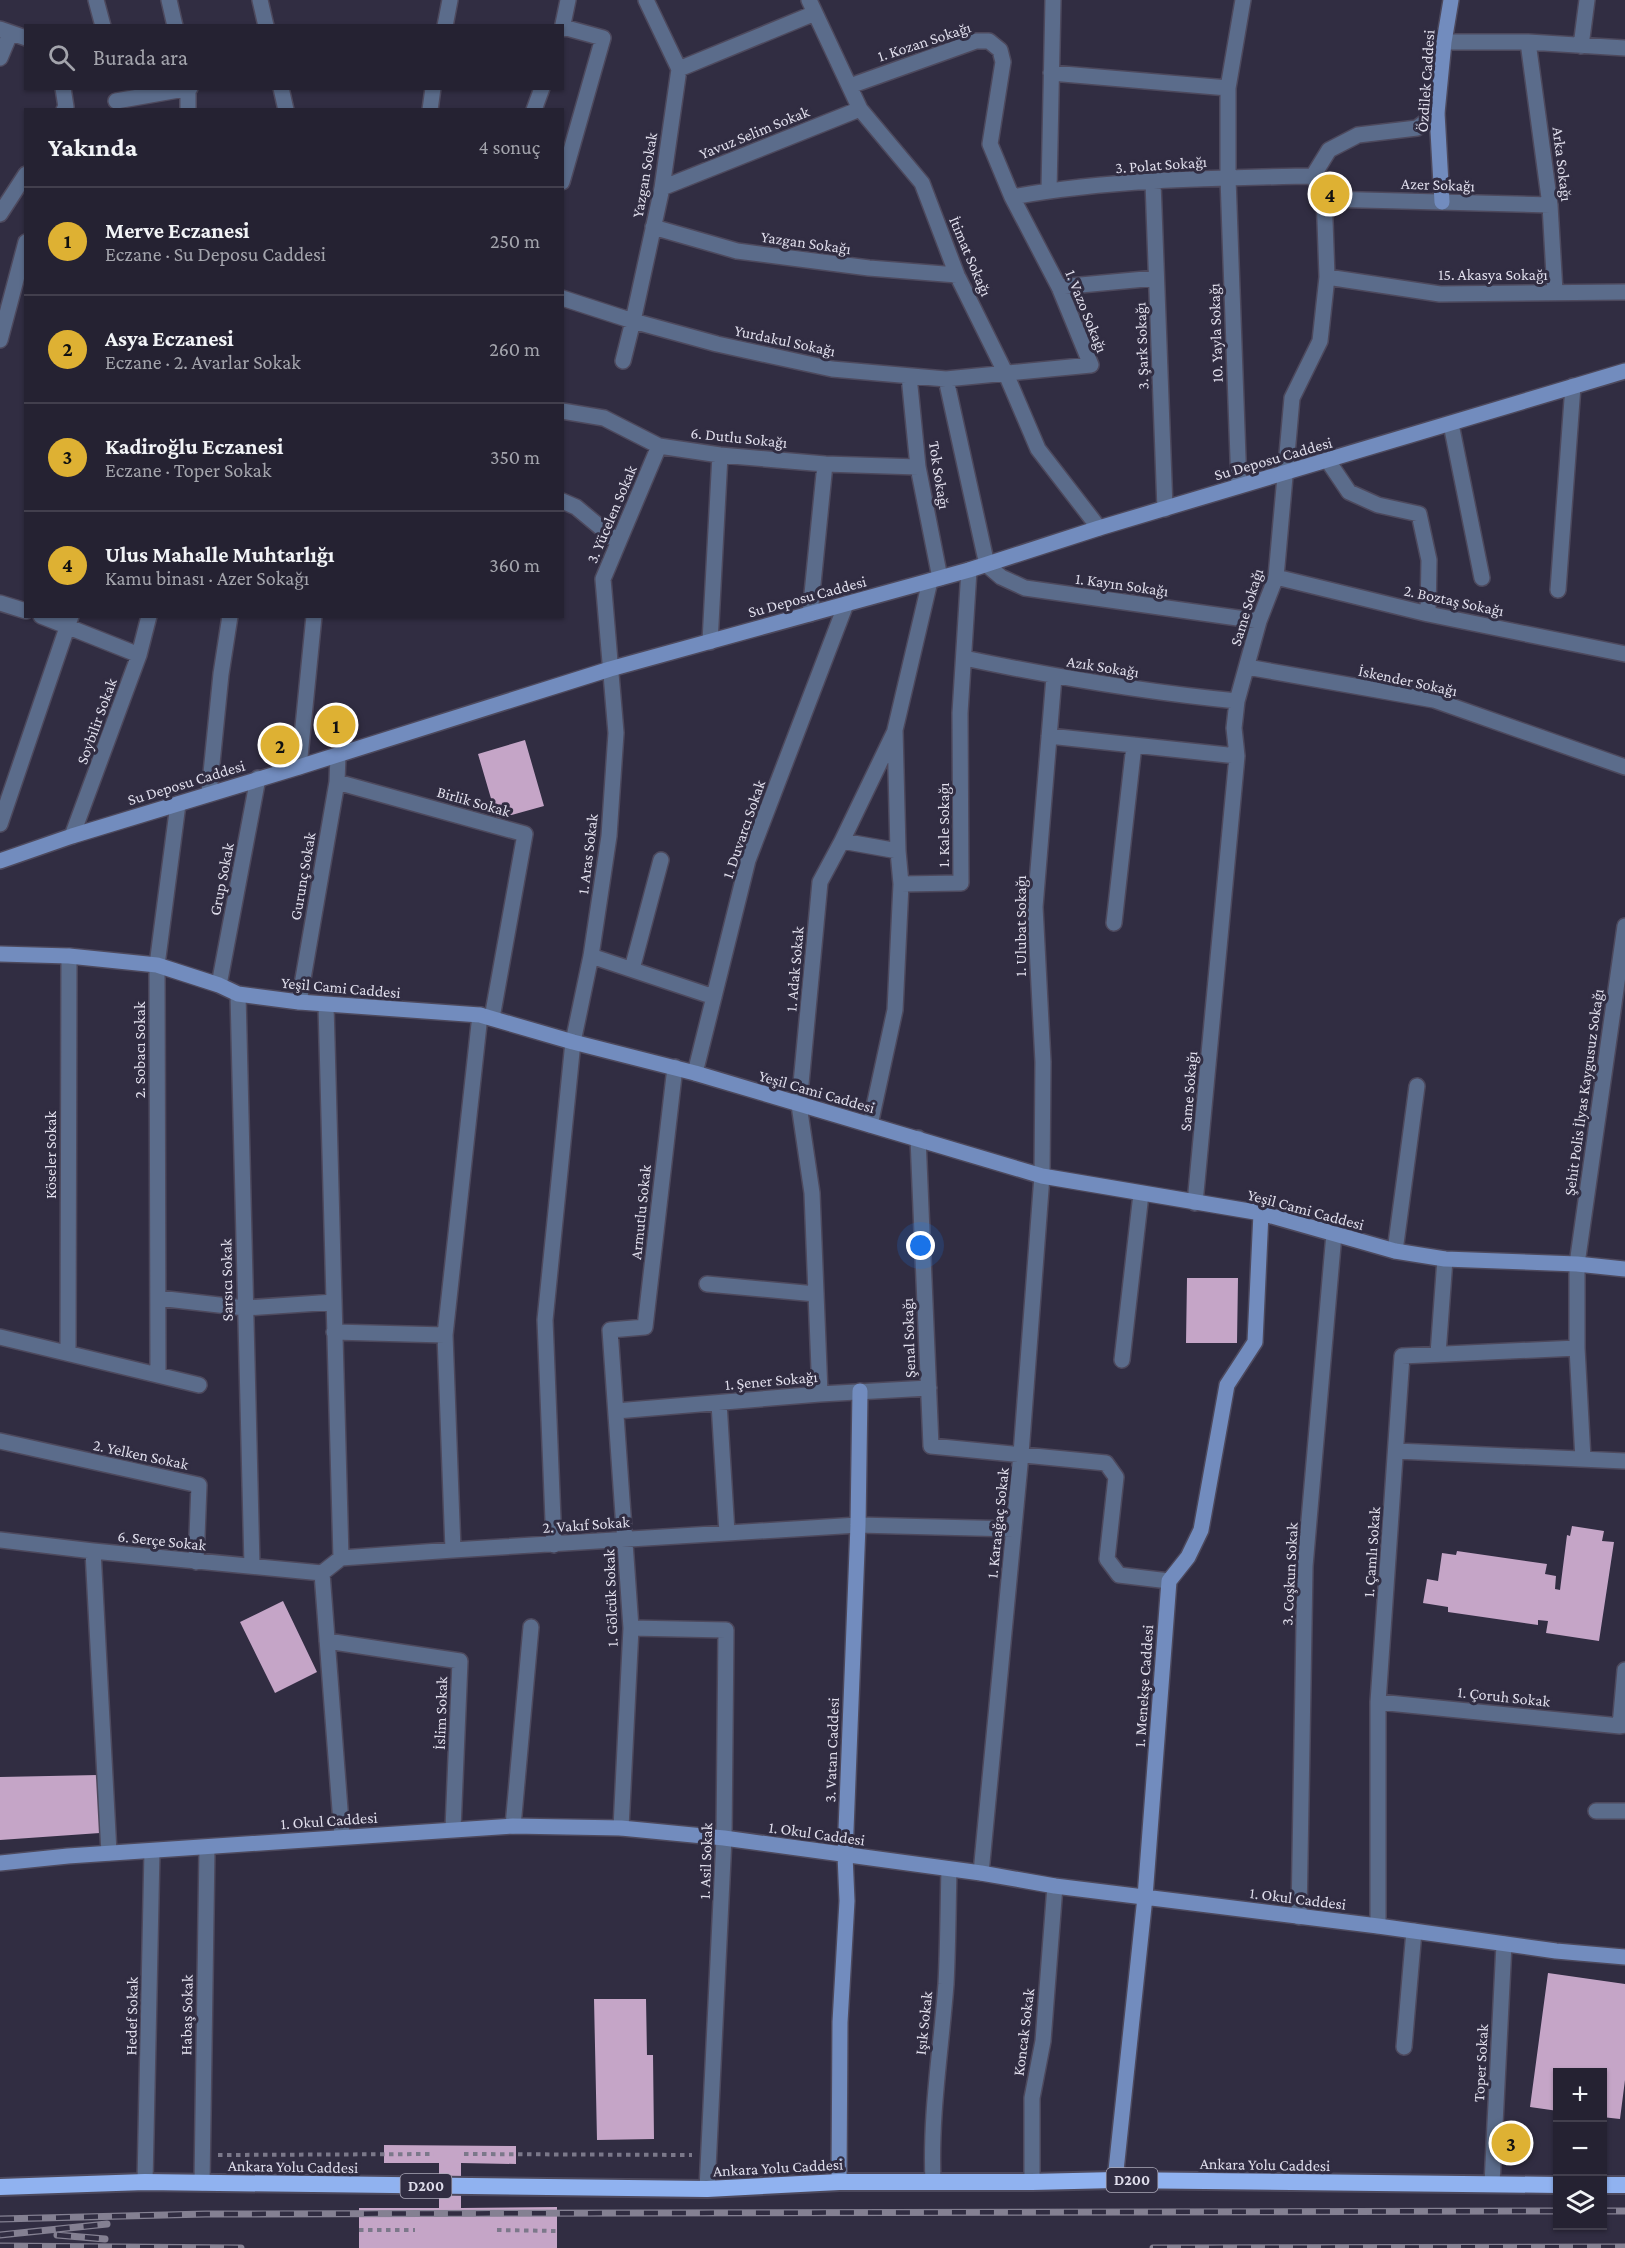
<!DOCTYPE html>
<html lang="tr">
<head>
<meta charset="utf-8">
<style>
	body { margin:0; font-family:"Crimson Pro",serif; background:#2d2a3a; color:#f1f3f6 }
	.controls { position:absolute; right:18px; bottom:18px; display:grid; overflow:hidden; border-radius:0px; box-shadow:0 2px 4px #0004 }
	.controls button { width:54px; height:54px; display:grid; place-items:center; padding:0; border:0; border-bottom:2px solid #423f4d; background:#252232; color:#f1f3f6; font:30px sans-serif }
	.you { position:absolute; left:921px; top:1246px; width:21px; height:21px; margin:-15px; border:4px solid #fff; border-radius:50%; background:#1a73e8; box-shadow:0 0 0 9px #1a73e833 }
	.badge { display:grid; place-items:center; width:39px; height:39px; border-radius:50%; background:#deb133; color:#111; font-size:20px; font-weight:700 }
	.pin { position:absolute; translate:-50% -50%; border:3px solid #fff; box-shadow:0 2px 6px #0006 }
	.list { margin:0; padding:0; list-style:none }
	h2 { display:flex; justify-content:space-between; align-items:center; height:78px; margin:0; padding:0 24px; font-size:26px }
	h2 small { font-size:20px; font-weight:400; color:#a3a4ac }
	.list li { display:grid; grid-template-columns:39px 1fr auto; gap:18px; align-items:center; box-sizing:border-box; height:108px; padding:0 24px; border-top:2px solid #423f4d }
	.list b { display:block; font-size:22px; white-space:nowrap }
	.list p { margin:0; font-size:20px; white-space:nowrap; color:#a3a4ac }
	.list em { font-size:20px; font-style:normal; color:#a3a4ac }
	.icon { flex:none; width:33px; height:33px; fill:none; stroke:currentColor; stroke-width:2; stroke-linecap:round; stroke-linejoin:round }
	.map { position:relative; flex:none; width:1625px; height:2248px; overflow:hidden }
	.search { position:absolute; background:#252232; box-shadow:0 2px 4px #0004; left:24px; top:24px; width:540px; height:66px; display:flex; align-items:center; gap:15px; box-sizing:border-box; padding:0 21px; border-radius:0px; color:#a3a4ac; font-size:22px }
	.panel { position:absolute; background:#252232; box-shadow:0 2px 4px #0004; left:24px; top:108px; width:540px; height:510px; border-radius:0px }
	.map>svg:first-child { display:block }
</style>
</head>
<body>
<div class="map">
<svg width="1625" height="2248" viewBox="0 0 1625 2248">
	<rect width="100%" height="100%" fill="#312d42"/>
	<path fill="#c5a5c7" d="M525,740L544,806L497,819L478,754Z
		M1187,1278H1238L1237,1343H1186Z
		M1572,1526L1604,1531L1602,1541L1614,1542L1599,1641L1546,1633L1548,1621L1538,1620V1625L1448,1612V1607L1423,1603L1427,1579L1438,1581L1442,1553L1456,1555L1457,1551L1547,1564L1545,1574L1556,1576L1555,1589L1560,1590L1567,1535L1570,1536Z
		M283,1601L317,1672L275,1693L240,1622Z
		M98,1775L100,1833L0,1840V1777Z
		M1548,1973L1625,1984V2080L1620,2119L1602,2117V2072H1558V2111L1530,2107Z
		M594,1999H646L647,2055H653L654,2139L597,2140Z
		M384,2145L516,2146V2164L461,2163V2208L557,2207V2248H359V2208H439V2163H384Z"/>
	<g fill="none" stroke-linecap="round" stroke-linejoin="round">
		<g stroke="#4d495d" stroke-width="18">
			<path id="minor" d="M96,0L103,26
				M169,0L175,26
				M260,0L266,26
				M809,0L860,109L922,183L957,275L1006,374L1038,449L1099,528
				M445,26L450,0
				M0,29L26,38
				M562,29L568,0
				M1444,42H1528L1625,48
				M1528,42L1550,205L1555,292
				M1581,46L1587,0
				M0,58L10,34
				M679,69L815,13
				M1051,73L1228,88
				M63,88L66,107L64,110
				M188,88V110
				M281,88L286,110
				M116,101L190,88
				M430,110L433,88
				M534,110L542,88
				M562,182L603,38L563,27
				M1153,182L1165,509
				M662,188L860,109
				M1049,190L1053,0
				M1012,197C1111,179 1213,178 1313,176
				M1324,199L1550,205
				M0,214L26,174
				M653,227L737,251L869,268L957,275
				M1327,277L1440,294L1625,292
				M1059,287L1156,278
				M562,298L633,321L717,344L832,369L946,379L1091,365L1059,287L1012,197L990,144L1003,62L1000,50L989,41H976L850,86
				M0,340L26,242
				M623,361L633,321L662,188L679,69L646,0
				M909,376L918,467L940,578
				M946,379L987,565L1001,577L1025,588L1259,621
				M562,411L604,418L659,446L720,455L825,464L918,467
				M1451,424L1482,578
				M1328,461L1349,492L1378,505L1419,514L1429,560L1428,614
				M1239,486L1228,178V88L1243,0
				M562,501L576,507L618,542
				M1276,577L1428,614L1625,654
				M1558,590L1573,386
				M0,603L26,611
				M810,614L825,464
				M41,616L139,655
				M710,642L720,455
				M964,658C1055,677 1145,692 1237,701
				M1247,667L1434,700L1625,767
				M894,733L842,841L898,851L901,884
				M1049,736L1237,756
				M299,767L314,616
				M337,782L525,834L492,1018
				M209,793L221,674L230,616
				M0,824L71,616
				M72,836L139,655L149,616
				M898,851L895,730L930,581
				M1114,923L1134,745
				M591,956L714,997
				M632,969L661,860
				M219,985L258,778
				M238,994L252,1566
				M299,1002L337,782L338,755
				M326,1005L341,1558
				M695,1073L748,860L846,604
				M870,1125L895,1010L901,884L961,883L960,713L969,570
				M918,1138L931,1446L1106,1463L1116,1477L1107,1559L1119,1575L1169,1581
				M1195,1203L1237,756L1234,728L1237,701L1259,621L1276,577L1292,398L1320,341L1327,277L1325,221L1324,199L1313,176L1329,150L1358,135L1417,128L1437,113
				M1395,1251L1417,1086
				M707,1284L816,1294
				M158,1298L245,1308L334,1302
				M334,1332L445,1335
				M0,1337L199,1385
				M68,1353L69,956
				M1438,1354L1445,1259
				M1122,1360L1141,1194
				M158,1375L157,965L178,804
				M820,1394L812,1193L799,1105L820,882L842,841
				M719,1403L727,1533
				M616,1411L820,1394L929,1388
				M0,1441L199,1485L196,1562
				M1396,1451L1625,1461
				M1583,1459L1577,1348V1264L1625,926
				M0,1540L93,1551L322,1573
				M554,1545L545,1320L573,1042L591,956L609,836L616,733L603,579L659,446
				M453,1550L445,1335L480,1015
				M93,1551L109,1853
				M322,1573L341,1558L453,1550L858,1525L1014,1529
				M322,1573L342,1836
				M631,1628L726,1630L724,1838L707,2189
				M327,1641L460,1661L453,1829
				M1378,1702L1620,1726L1625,1725
				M1620,1726L1625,1670
				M1596,1811H1625
				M513,1826L531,1627
				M621,1828L631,1628L610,1330L645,1327L675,1067
				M981,1873L1021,1454L1042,1176L1043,1062L1035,907L1054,677
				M1299,1917L1305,1566L1334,1234
				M1378,1926V1702L1402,1356L1577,1348
				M1404,2047L1414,1931
				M145,2182L152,1851
				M933,2182C930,2115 941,2050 946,1984C948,1946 948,1907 949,1869
				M1032,2182V2098L1043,2041L1055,1886
				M202,2183L207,1848
				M1492,2184L1504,1944"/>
		</g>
		<g stroke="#4d495d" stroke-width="18">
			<path id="secondary" d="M1442,202L1437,113L1444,42L1451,0
				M0,861L72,836L299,767L610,669L969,570L1099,528L1625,371
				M0,954L69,956L157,965L219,985L238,994L299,1002L480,1015L573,1042L695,1073L1042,1176L1261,1213L1395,1251L1445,1259L1577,1264L1625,1269
				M0,1863L68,1856L513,1826L621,1828L724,1838L981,1873L1055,1886L1378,1926L1556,1951L1625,1957
				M1115,2180L1145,1897L1169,1581L1188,1557L1201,1530L1227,1385L1255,1342L1261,1213
				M839,2182L840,2022L847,1901L845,1855L858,1525L860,1391"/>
		</g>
		<g stroke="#4d495d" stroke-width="20">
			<path id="trunk" d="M1602,2185H1625
				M0,2187L145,2182L707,2189L839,2182H1032L1115,2180L1558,2185"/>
		</g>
		<path stroke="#7b788a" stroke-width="4" stroke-dasharray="4.5 4.5" stroke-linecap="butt" d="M464,2154L692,2155
			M218,2155L434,2154
			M359,2230H415
			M497,2230L557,2231"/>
		<use href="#minor" stroke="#5b6c8b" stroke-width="15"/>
		<use href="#secondary" stroke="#728cbe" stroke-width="15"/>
		<use href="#trunk" stroke="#90b2f0" stroke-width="16"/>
		<g stroke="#848092" stroke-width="7">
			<path id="rail" d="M1602,2211H1625
				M0,2219L206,2214L1558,2211
				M0,2235L107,2224
				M57,2235L105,2239
				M0,2246L241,2248
				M1153,2248L1625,2247"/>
		</g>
		<use href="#rail" stroke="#312d42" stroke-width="4.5" stroke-dasharray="14" stroke-linecap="butt"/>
	</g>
	<g text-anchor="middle" stroke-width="6" stroke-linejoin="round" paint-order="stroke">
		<g fill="#312d42" stroke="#aba8b8" stroke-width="1.5">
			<rect x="1106.5" y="2168" width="51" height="24" rx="4.5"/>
			<rect x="400.5" y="2174" width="51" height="24" rx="4.5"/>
		</g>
		<g font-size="15" font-weight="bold" fill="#dfddeb">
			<text x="1132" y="2185">D200</text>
			<text x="426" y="2191">D200</text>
		</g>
		<g font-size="16" fill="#dfddeb" stroke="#312d42">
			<text transform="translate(924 41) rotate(-18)" y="6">1. Kozan Sokağı</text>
			<text transform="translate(1425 81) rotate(-86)" y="6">Özdilek Caddesi</text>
			<text transform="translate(754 132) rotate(-22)" y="6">Yavuz Selim Sokak</text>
			<text transform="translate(1161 164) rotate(-4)" y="6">3. Polat Sokağı</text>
			<text transform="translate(1563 164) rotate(83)" y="6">Arka Sokağı</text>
			<text transform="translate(644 175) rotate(-80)" y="6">Yazgan Sokak</text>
			<text transform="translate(1438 184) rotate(2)" y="6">Azer Sokağı</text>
			<text transform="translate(806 242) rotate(8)" y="6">Yazgan Sokağı</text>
			<text transform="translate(971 256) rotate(67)" y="6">İtimat Sokağı</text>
			<text x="1493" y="280">15. Akasya Sokağı</text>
			<text transform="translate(1087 311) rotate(68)" y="6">1. Vazo Sokağı</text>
			<text transform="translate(1215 333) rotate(-92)" y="6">10. Yayla Sokağı</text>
			<text transform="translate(785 340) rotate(12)" y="6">Yurdakul Sokağı</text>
			<text transform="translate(1141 346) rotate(-92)" y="6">3. Şark Sokağı</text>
			<text transform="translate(739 437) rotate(6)" y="6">6. Dutlu Sokağı</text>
			<text transform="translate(1273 458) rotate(-16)" y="6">Su Deposu Caddesi</text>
			<text transform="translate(940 475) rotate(81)" y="6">Tok Sokağı</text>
			<text transform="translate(611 514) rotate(-67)" y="6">3. Yücelen Sokak</text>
			<text transform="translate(1122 584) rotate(8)" y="6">1. Kayın Sokağı</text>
			<text transform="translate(807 596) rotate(-15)" y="6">Su Deposu Caddesi</text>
			<text transform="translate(1454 600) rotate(12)" y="6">2. Boztaş Sokağı</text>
			<text transform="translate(1246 607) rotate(-73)" y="6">Same Sokağı</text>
			<text transform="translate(1103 666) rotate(9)" y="6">Azık Sokağı</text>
			<text transform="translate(1408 680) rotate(12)" y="6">İskender Sokağı</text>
			<text transform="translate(96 721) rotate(-70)" y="6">Soybilir Sokak</text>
			<text transform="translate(186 782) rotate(-17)" y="6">Su Deposu Caddesi</text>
			<text transform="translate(474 801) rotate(16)" y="6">Birlik Sokak</text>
			<text transform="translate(943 825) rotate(-90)" y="6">1. Kale Sokağı</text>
			<text transform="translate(743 829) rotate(-71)" y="6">1. Duvarcı Sokak</text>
			<text transform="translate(587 854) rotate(-83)" y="6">1. Aras Sokak</text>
			<text transform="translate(302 876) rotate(-80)" y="6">Gurunç Sokak</text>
			<text transform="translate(221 879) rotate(-79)" y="6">Grup Sokak</text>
			<text transform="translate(1020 926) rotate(-90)" y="6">1. Ulubat Sokağı</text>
			<text transform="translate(794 969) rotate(-85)" y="6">1. Adak Sokak</text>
			<text transform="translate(341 987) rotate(5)" y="6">Yeşil Cami Caddesi</text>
			<text transform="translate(139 1050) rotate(-90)" y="6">2. Sobacı Sokak</text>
			<text transform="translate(817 1091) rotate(16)" y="6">Yeşil Cami Caddesi</text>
			<text transform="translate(1188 1091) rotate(-85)" y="6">Same Sokağı</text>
			<text transform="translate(1583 1092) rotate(-82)" y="6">Şehit Polis İlyas Kaygusuz Sokağı</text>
			<text transform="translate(50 1155) rotate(-90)" y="6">Köseler Sokak</text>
			<text transform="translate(1306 1209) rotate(15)" y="6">Yeşil Cami Caddesi</text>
			<text transform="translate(640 1212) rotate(-84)" y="6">Armutlu Sokak</text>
			<text transform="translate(226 1280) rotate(-91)" y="6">Sarsıcı Sokak</text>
			<text transform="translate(908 1338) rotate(-92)" y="6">Şenal Sokağı</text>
			<text transform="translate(771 1380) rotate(-5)" y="6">1. Şener Sokağı</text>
			<text transform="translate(141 1454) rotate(12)" y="6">2. Yelken Sokak</text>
			<text transform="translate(997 1523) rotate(-84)" y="6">1. Karaağaç Sokak</text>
			<text transform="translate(586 1524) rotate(-4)" y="6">2. Vakıf Sokak</text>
			<text transform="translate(162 1540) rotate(6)" y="6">6. Serçe Sokak</text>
			<text transform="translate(1371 1552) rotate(-86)" y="6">1. Çamlı Sokak</text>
			<text transform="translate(1289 1574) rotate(-87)" y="6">3. Coşkun Sokak</text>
			<text transform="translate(610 1598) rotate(-92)" y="6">1. Gölcük Sokak</text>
			<text transform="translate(1143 1686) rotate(-86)" y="6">1. Menekşe Caddesi</text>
			<text transform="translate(1504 1696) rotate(6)" y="6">1. Çoruh Sokak</text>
			<text transform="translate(440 1713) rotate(-88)" y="6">İslim Sokak</text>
			<text transform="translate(831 1750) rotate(-88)" y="6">3. Vatan Caddesi</text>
			<text transform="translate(329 1820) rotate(-4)" y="6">1. Okul Caddesi</text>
			<text transform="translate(817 1833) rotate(8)" y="6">1. Okul Caddesi</text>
			<text transform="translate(705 1861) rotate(-88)" y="6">1. Asil Sokak</text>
			<text transform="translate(1298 1898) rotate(7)" y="6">1. Okul Caddesi</text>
			<text transform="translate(186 2015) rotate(-89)" y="6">Habaş Sokak</text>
			<text transform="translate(131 2016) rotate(-89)" y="6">Hedef Sokak</text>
			<text transform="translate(923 2023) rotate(-84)" y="6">Işık Sokak</text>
			<text transform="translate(1023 2032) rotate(-83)" y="6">Koncak Sokak</text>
			<text transform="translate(1480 2063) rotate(-87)" y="6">Toper Sokak</text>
			<text transform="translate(1265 2164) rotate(1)" y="6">Ankara Yolu Caddesi</text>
			<text transform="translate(293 2166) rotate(1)" y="6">Ankara Yolu Caddesi</text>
			<text transform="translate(778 2167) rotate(-3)" y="6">Ankara Yolu Caddesi</text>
		</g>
	</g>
</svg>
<div class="controls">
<button>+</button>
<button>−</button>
<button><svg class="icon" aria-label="layers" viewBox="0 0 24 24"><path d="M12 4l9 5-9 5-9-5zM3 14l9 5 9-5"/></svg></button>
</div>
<div class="you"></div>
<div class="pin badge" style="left:336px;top:725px">1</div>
<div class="pin badge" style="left:280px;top:745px">2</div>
<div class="pin badge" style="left:1511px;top:2143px">3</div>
<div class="pin badge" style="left:1330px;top:194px">4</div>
<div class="search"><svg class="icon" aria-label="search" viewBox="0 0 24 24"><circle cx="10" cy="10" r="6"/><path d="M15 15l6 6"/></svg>Burada ara</div>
<section class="panel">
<h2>Yakında<small>4 sonuç</small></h2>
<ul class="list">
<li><span class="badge">1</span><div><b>Merve Eczanesi</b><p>Eczane · Su Deposu Caddesi</p></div><em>250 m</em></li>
<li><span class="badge">2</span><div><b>Asya Eczanesi</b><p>Eczane · 2. Avarlar Sokak</p></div><em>260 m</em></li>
<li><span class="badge">3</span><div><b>Kadiroğlu Eczanesi</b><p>Eczane · Toper Sokak</p></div><em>350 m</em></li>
<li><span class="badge">4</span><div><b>Ulus Mahalle Muhtarlığı</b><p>Kamu binası · Azer Sokağı</p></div><em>360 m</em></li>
</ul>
</section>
</div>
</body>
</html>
